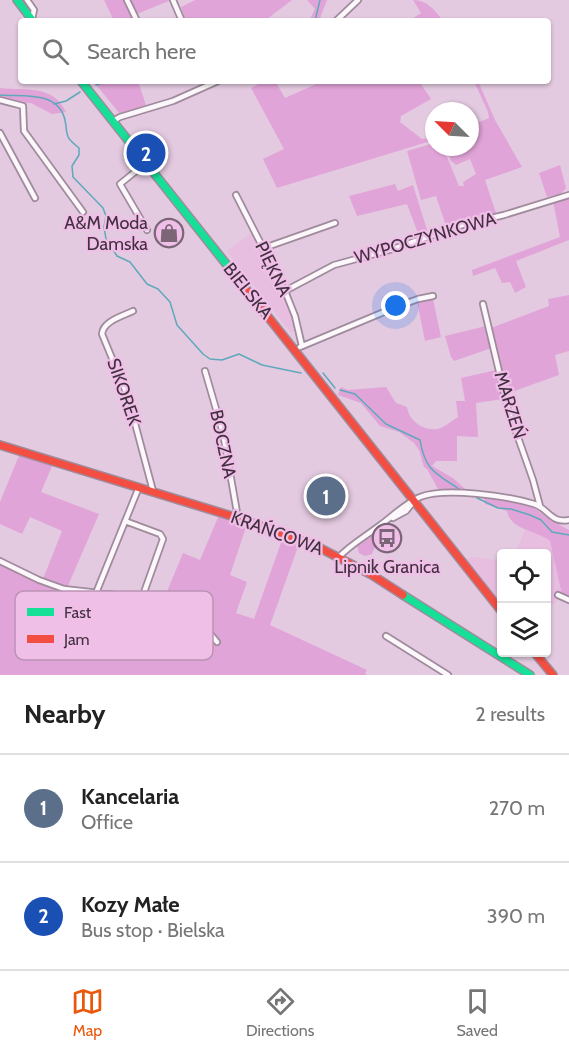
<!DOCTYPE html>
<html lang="en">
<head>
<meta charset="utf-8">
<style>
	body { margin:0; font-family:Cabin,sans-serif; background:#f6f6f6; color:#222 }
	.controls { position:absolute; right:18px; bottom:18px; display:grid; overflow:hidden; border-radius:6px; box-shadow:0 2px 4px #0004 }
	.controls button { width:54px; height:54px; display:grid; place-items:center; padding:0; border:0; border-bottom:2px solid #e0e0e0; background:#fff; color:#222; font:30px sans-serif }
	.compass { position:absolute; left:425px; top:102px; width:54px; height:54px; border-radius:50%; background:#fff; box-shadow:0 2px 4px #0004; rotate:294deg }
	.you { position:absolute; left:396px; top:306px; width:21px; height:21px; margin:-15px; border:4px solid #fff; border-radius:50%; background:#1a73e8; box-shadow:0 0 0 9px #1a73e833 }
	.badge { display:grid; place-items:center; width:39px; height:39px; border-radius:50%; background:#ea580c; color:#fff; font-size:20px; font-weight:700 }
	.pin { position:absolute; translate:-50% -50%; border:3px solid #fff; box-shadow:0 2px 6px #0006 }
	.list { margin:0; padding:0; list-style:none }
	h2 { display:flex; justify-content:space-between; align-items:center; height:78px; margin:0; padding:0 24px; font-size:26px }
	h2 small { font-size:20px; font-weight:400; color:#767676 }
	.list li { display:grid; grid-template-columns:39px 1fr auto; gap:18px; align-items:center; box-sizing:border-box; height:108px; padding:0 24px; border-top:2px solid #e0e0e0 }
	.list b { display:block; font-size:22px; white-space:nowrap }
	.list p { margin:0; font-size:20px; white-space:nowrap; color:#767676 }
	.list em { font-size:20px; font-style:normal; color:#767676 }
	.icon { flex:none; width:33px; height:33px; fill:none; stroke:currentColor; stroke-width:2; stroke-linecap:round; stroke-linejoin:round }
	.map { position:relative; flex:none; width:569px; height:675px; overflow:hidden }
	.search { position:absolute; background:#fff; box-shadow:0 2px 4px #0004; left:18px; right:18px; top:18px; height:66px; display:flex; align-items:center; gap:15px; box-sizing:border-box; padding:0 21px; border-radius:6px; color:#767676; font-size:22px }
	.sheet { height:294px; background:#fff }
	nav { display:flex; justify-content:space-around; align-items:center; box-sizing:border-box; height:84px; border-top:2px solid #e0e0e0; background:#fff; font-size:16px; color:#767676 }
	nav a { display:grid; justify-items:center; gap:3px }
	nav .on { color:#ea580c }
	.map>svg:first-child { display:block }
</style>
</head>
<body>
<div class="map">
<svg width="569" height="675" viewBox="0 0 569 675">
	<rect width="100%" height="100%" fill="#e4cae0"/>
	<path fill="#e7bde0" d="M253,232L291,313L295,330L291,333L227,251Z
		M525,530L543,535L550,541L562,597L547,609L546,554H515Z
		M474,557L501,561V604L465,559Z"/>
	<path fill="#e1a4d8" d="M104,0H125L135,21H114Z
		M130,0H171L137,14Z
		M195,0H292L267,19L268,21H186L181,7Z
		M307,0H327L319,21H309L315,9Z
		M413,0C427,0 435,10 443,21H409L421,13Z
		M93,81H145L139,84L146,105L120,114Z
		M264,81H275L285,98L323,81H419L431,99L401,116L400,122L422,139L434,137V140L277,188L263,159L284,149L251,88Z
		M474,81H478L495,120L522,167L485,180L496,213L446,226L436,196L421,200L407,151L434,143V147H443L459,186H464L463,182L476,174L470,159L456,165L451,161L446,147H470V126L489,118L488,112Z
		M0,88C26,91 53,84 66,112L52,114L31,103L0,104Z
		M560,165L566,188L561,194L547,197L539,173Z
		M395,184L398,191L413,185L428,233L419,236L407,204L357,216L349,196Z
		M566,197H569V240L516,261L526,287L515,293L510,282L502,283L495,268L473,276L472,270L560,237L553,201Z
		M569,295V351L555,355L559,375L506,394L491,328L549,306L548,299Z
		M429,299H433L441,337L425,341L417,301Z
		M486,326L492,348L454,361L451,357L445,336Z
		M496,370L503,399L476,403L478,437L457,436V461H436L432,466L453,478L465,489H438L427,469L424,467L419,450L414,443L399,432L380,426L361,403L338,395L341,387L348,390L386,387L396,403L407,407C409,422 426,433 441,428C447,425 453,420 458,417L456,401H465L461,378Z
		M20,453L53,464L41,492L99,514L67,588L43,579L62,531L30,517L22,534L0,524V502Z
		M484,498L522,502L534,508L552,521L569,530V595L565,597L562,595L550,541C536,530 510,530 507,511L485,504Z
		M219,515L247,524L230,575L247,582L236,613L254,619L283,537L299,544L270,625L367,670L365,673L367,675H0V563L39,581L70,592L67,595L55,630L187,649L205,634L207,629L163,601L183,553L200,560Z
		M383,527L372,554L365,556L359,553L357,545Z"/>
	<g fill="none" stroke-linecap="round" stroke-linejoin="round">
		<path stroke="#5fa8bc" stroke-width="1.5" d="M315,21L320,0
			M96,85L108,81
			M0,95C22,97 58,90 65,120C68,136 64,136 79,148V155L72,166L73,177L103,208L106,216L104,227L106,239L117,256L130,262L147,284L158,289L170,302L177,325L203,354L210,359L222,360L239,354L262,365L301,373
			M54,104L66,101L80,92
			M323,373L335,388
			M340,390L355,394L386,424L420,440C425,470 435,473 459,489
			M477,498L498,508L511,509L530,515L541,520L552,532L569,535"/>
		<g stroke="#9f8b9c" stroke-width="8">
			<path id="street" d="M27,0L34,10L32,19
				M127,0L137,21
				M173,0L182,21
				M336,21L358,0
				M0,100L23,106L24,131L83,212
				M113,121L120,117L173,101L218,81
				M0,133L35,198
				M146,163L120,184L147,230
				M236,195L285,291L295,316L302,346
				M264,248L335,223
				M285,291L334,265L393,249L462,225L504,215L569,195
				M483,304L508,409L533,480L540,506
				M133,311C123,316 103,321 102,334L128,397L153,491
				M300,347L396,307L418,299L433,296
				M205,371L223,433L238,518
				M393,518L406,511L414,501
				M125,521L160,534L163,539L142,598
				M339,557C350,545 366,536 379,526C393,516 404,504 420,497C445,487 508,496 534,504C548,508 551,524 569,520
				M0,561L39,580L64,589L152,599C176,605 202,622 217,642
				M96,593L139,487
				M558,595L569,600
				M386,636L448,675"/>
		</g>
		<g stroke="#9f8b9c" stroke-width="10">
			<path id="fast" d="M17,0L33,21
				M81,81L246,289
				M403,595L530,675"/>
		</g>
		<g stroke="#9f8b9c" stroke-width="10">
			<path id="jam" d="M246,289L502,612
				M0,445L238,518L318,547L372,575L403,595
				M534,652L553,675"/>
		</g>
		<use href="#street" stroke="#fbf7fa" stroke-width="4.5"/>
		<use href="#fast" stroke="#16e098" stroke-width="7"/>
		<use href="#jam" stroke="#f24e42" stroke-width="7"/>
	</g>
	<defs>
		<g id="shop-ring" transform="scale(1.5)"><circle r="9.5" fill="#efbfe7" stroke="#7b6577" stroke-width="1.5"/><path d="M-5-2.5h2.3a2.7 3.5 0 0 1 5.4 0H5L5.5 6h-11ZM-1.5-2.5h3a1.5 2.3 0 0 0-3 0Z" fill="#7b6577"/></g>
		<g id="bus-ring" transform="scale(1.5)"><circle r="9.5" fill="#efbfe7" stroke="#7b6577" stroke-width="1.5"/><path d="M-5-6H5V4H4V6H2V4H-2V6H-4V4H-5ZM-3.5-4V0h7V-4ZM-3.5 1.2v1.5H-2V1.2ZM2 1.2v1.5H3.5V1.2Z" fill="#7b6577"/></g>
	</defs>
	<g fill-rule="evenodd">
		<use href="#shop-ring" x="169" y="233"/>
		<use href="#bus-ring" x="387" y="538"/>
	</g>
	<g text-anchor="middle" stroke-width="4.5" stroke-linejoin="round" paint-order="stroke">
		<g font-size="18" fill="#422f3f" stroke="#efbfe7" text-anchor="end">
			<text x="148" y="229">A&amp;M Moda<tspan x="148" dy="21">Damska</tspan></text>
			<text x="387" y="573" text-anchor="middle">Lipnik Granica</text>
		</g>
		<g font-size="18" fill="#422f3f" stroke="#efbfe7">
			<text transform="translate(425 238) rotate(-16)" y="6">WYPOCZYNKOWA</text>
			<text transform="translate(273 269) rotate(64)" y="6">PIĘKNA</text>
			<text transform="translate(248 291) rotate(51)" y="6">BIELSKA</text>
			<text transform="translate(124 392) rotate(71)" y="6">SIKOREK</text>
			<text transform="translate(510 405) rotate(73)" y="6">MARZEŃ</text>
			<text transform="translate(223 444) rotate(78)" y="6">BOCZNA</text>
			<text transform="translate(277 533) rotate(20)" y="6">KRAŃCOWA</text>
		</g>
	</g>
	<rect x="15" y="591" width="198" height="69" rx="9" fill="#efbfe7" stroke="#bb94b5" stroke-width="1.5"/>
	<rect x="27" y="608" width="27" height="8" fill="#16e098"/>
	<rect x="27" y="635" width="27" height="8" fill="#f24e42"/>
	<g font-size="16" fill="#422f3f">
		<text x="64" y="618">Fast</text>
		<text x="64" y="645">Jam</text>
	</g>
</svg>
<div class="controls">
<button><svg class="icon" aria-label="locate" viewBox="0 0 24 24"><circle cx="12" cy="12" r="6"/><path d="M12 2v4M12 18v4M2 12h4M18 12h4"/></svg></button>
<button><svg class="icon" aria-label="layers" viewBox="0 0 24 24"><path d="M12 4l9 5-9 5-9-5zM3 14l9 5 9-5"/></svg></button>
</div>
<svg class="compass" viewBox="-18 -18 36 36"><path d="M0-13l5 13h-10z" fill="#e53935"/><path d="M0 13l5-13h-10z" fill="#767676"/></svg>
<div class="you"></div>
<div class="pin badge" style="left:326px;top:496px;background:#5c6f8a">1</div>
<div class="pin badge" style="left:146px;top:153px;background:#1a4fb4">2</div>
<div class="search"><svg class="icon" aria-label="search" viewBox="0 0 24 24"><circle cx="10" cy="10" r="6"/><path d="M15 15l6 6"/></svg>Search here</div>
</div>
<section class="sheet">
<h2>Nearby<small>2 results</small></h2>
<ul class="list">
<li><span class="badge" style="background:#5c6f8a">1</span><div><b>Kancelaria</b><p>Office</p></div><em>270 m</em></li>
<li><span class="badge" style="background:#1a4fb4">2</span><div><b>Kozy Małe</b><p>Bus stop · Bielska</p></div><em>390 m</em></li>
</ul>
</section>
<nav>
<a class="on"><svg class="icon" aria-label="map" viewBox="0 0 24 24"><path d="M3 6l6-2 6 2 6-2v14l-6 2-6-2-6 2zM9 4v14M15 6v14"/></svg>Map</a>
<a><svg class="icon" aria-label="directions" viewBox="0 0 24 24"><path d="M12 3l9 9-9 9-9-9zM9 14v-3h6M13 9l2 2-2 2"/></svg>Directions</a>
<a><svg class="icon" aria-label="saved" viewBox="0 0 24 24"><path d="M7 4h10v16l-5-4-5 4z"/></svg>Saved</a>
</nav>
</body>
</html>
